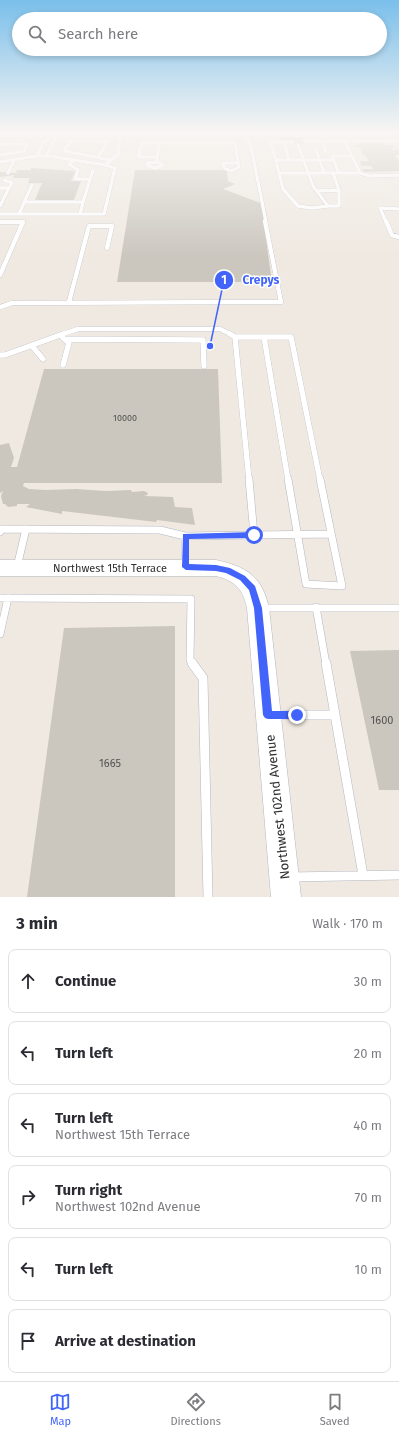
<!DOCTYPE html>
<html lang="en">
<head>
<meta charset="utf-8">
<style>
	body { margin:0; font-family:"Fira Sans",sans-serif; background:#f2f2f3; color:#2b2b33 }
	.stop { position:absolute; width:12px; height:12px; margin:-9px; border:3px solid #4264fb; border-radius:50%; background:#fff }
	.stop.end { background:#4264fb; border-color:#fff; box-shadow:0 1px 4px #0008 }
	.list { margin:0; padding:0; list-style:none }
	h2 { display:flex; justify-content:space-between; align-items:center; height:52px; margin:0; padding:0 16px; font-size:17px }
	h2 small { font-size:13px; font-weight:400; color:#7c7c81 }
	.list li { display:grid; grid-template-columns:26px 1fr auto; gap:12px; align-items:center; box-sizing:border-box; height:64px; margin:0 8px 8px; padding:0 8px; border:1px solid #e1e1e2; border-radius:8px }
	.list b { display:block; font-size:15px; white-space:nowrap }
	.list p { margin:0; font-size:13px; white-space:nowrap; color:#7c7c81 }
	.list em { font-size:13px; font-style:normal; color:#7c7c81 }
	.icon { flex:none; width:22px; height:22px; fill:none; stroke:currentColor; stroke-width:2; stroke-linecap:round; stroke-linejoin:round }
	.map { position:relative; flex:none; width:399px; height:897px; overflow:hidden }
	.search { position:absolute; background:#fff; box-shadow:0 2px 6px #0003; left:12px; right:12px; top:12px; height:44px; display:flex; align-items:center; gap:10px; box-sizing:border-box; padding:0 14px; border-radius:22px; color:#7c7c81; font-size:15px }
	.sheet { height:484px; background:#fff }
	nav { display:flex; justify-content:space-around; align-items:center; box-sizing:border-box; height:56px; border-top:1px solid #e1e1e2; background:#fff; font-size:11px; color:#7c7c81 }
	nav a { display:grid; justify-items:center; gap:2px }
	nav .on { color:#4264fb }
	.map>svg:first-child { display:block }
</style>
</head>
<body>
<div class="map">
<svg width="399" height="897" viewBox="0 0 399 897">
	<rect width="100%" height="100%" fill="#efe9e1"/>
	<path fill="#cbc7bf" d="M280,137H301L304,144H295L294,141L299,140L282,141Z
		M369,142L396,146L391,148L393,150H399V155H395L399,161V171L364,172L362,169H373L371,166H361L360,161H369L365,155H363L360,148L353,146Z
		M31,168L75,171L71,181H81L74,200H35L42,183H28L30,178H13L14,175L0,177V172L16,173L17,170H31Z
		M135,170H227L228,181L235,184L223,189L261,203L272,282H117Z
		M44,369H218L222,483H24L23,486L29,489L46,490L76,489L106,491L131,490L132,492L144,491L148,493L147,495L144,496L173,497L175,507L192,508L195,525L157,520L156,522L62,511V514L26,507L30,504H17V506L8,507L5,504H3L1,496L3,491L0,493V445L9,443L14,458L11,467H17Z
		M175,626V897H27L64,628Z
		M399,650V790H379L350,651Z"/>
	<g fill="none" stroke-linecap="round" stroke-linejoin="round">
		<g stroke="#b4b7c1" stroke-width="4">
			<path id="lane-far4" d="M245,134L251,146L266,222
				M344,139L360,173L370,176L399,175
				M305,141H399
				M322,141L326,152
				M284,142L289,160
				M293,142H271L279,173H360
				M0,144H27L25,151L0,155
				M298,145L313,186L328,206H339V190L317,191
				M316,150L324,173
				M37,156L43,143L54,134L56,137L46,156
				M98,157L108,141H70L64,151L111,160
				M157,157H138L142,143H159
				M75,160L69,164L78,170L75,179H90
				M276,160H334
				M0,162L36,156H49L105,165
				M154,162L161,163L163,165L155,168L147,165V163Z
				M157,162L159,143H235L239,167L231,171L224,168L223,163H238
				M8,173L14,160
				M279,173L283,189L298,206L312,208L328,206
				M333,173L339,190
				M339,173L332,156H352
				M0,188H9L12,183L4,180
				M24,202H83L80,214
				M83,202L93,170
				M0,206L9,188
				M0,214H104L115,168L105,165L118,155L120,138L124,134
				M19,214L32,185
				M386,222L380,208L399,209"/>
		</g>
		<g stroke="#b4b7c1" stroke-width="5">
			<path id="lane-far3" d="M386,221L392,235L399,237
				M0,222H23L0,275
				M69,302L89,226H112L107,248
				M0,307L12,303L281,302L265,221
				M60,335L78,329H220L232,335"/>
		</g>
		<g stroke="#b4b7c1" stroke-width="6">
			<path id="lane-far2" d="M230,334L235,337H264
				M235,337L249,480
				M264,337H291L320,480
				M264,337L288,480
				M63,338L69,343L63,365
				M65,339L203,340L204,366
				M32,346L43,359
				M0,355H5L63,334"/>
		</g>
		<g stroke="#b4b7c1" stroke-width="8">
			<path id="lane-far1" d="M288,479L306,584L342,586L320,479
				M0,532L1,529L160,530L185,536
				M254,535L331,534
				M17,567L26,529
				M185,567V536L254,535L249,479
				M0,598L191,599L190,660L193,664
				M316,607L326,664
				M261,608H399
				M0,634L8,598"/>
		</g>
		<g stroke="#b4b7c1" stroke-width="10">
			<path id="lane" d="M192,663L203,678L208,897
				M326,663L363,875
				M273,715H335
				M291,877L399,875"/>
		</g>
		<g stroke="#b4b7c1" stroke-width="1">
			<path id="secondary" d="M0,132H399V137L0,138Z
				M0,560H216C247,567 262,576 269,608L301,897H271L247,608C243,589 235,581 216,576H0Z"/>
		</g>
		<use href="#lane-far4" stroke="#fff" stroke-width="3.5"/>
		<use href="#lane-far3" stroke="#fff" stroke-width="4.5"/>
		<use href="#lane-far2" stroke="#fff" stroke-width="5.5"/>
		<use href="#lane-far1" stroke="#fff" stroke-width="7"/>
		<use href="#lane" stroke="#fff" stroke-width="9"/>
		<use href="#secondary" fill="#fff" fill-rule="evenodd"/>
	</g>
	<linearGradient id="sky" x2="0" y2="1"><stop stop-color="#7abfeb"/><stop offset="0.51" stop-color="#f8f5f2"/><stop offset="1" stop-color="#f8f5f2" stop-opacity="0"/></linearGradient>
	<rect width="399" height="257" fill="url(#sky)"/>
	<path fill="#4264fb" d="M254,532L258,535L254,538L189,539V564L216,565L230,568L245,576L255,586L262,608L272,711H297L300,712L301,715L300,718L297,719H268L265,718L263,715L254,608L249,590L240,580L226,573L216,571L186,570L182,567L183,534Z"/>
	<g text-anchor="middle" stroke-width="3" stroke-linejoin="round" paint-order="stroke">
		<g font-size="9" fill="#555452">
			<text x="125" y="421">10000</text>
		</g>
		<g font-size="11" fill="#2e2e2e" stroke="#fff">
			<text x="110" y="572">Northwest 15th Terrace</text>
		</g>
		<g font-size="11" fill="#555452">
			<text x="382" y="724">1600</text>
			<text x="110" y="767">1665</text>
		</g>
		<g font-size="13" fill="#2e2e2e" stroke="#fff">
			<text transform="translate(277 807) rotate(-96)" y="5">Northwest 102nd Avenue</text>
		</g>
	</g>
	<path fill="none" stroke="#4264fb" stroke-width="1.5" d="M210 346L224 280"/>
	<g fill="#4264fb" stroke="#fff" stroke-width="1.5">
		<circle cx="210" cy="346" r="4"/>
		<circle cx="224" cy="280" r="10"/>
	</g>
	<g font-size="12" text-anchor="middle" font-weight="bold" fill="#fff">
		<text x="224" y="284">1</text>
	</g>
	<g font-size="12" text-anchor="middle" font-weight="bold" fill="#4264fb" stroke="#fff" stroke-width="3" stroke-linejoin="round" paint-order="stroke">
		<text x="261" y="284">Crepys</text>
	</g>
</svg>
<div class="stop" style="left:254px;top:535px"></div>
<div class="stop end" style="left:297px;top:715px"></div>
<div class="search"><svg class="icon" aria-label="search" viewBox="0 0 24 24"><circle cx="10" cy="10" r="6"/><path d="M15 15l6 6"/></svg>Search here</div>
</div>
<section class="sheet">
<h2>3 min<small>Walk · 170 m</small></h2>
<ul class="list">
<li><svg class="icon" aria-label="ahead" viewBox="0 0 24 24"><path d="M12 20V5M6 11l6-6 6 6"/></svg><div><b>Continue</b></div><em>30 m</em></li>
<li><svg class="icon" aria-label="left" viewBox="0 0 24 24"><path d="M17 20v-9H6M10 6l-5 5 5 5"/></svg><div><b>Turn left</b></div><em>20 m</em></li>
<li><svg class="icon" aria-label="left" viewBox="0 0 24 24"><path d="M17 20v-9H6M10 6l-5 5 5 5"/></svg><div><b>Turn left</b><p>Northwest 15th Terrace</p></div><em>40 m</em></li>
<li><svg class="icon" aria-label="right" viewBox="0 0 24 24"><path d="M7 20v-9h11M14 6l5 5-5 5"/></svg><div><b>Turn right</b><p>Northwest 102nd Avenue</p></div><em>70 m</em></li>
<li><svg class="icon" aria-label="left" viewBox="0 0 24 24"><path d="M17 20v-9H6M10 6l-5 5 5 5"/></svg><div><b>Turn left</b></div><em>10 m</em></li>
<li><svg class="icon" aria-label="arrive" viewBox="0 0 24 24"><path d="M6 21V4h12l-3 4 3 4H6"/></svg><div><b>Arrive at destination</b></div></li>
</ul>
</section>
<nav>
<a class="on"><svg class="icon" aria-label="map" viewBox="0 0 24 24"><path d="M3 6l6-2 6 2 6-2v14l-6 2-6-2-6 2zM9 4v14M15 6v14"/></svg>Map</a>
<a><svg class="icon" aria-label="directions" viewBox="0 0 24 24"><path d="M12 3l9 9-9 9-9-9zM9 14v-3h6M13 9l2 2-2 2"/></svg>Directions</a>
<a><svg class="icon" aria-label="saved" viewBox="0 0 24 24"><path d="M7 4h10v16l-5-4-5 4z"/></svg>Saved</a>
</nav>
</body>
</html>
